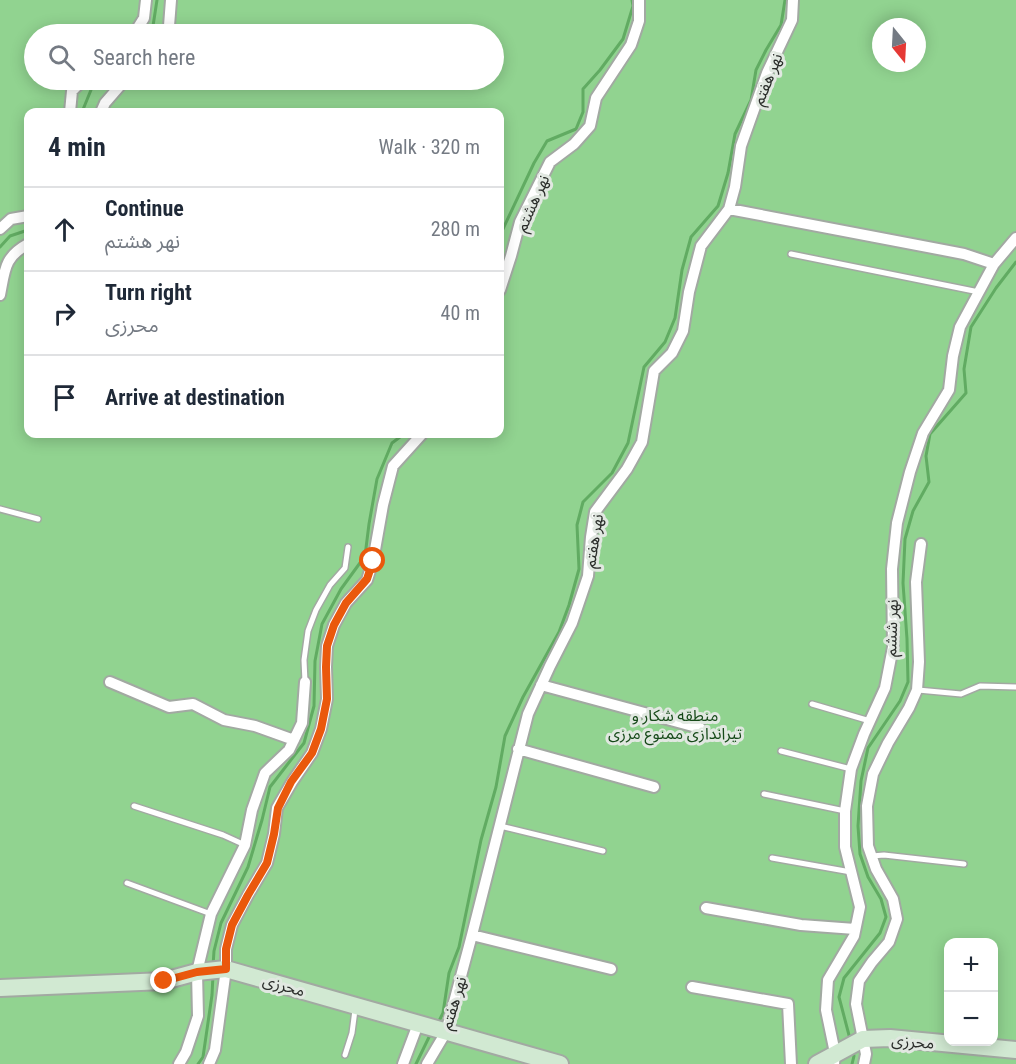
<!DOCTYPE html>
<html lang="en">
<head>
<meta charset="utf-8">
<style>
	body { margin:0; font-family:"Roboto Condensed","Noto Sans Arabic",sans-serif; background:#f6f6f7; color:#1f2937 }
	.controls { position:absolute; right:18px; bottom:18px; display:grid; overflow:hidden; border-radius:12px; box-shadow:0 3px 15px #0003 }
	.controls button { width:54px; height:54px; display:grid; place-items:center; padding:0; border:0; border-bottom:2px solid #e0e1e3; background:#fff; color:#1f2937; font:30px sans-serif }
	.compass { position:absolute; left:872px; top:18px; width:54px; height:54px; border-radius:50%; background:#fff; box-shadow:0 3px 15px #0003; rotate:162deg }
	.stop { position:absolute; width:18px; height:18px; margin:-14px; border:4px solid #ea580c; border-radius:50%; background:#fff }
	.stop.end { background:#ea580c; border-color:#fff; box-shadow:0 2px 6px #0008 }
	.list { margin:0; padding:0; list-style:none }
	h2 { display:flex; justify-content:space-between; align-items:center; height:78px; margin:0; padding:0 24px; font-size:26px }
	h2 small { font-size:20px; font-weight:400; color:#747a83 }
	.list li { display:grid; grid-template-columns:39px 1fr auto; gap:18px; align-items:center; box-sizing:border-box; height:84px; padding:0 24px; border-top:2px solid #e0e1e3 }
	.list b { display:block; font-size:22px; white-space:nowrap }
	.list p { margin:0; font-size:20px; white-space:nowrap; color:#747a83 }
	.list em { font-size:20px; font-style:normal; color:#747a83 }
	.icon { flex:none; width:33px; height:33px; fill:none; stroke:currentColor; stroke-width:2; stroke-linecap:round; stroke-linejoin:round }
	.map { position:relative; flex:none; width:1016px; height:1064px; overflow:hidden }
	.search { position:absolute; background:#fff; box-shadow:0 3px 15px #0003; left:24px; top:24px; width:480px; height:66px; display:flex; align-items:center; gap:15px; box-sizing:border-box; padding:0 21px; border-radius:33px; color:#747a83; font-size:22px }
	.panel { position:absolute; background:#fff; box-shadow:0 3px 15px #0003; left:24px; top:108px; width:480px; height:330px; border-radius:12px }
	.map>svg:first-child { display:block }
</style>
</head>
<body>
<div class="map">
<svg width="1016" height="1064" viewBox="0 0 1016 1064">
	<rect width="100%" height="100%" fill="#e1e8e1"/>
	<path fill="#91d390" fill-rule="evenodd" d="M0,0H1016V1064H0ZM881,27H917V63H881ZM34,34H494V80H34ZM28,112H500V434H28ZM948,942H994V1042H948Z"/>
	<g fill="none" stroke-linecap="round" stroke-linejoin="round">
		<path stroke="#61ab62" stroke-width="3" d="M147,34L153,26L157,0
			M82,112L93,85L101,80
			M0,247L10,236L28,230
			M500,263L502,231L534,163L547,141L576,129L583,112V89L600,70L623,39L633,6L632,0
			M213,966L214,951L221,923L248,867L262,820L270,787L304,743L314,706L315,661L322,624L341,589L365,556L369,524L377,479L392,443L404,434
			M438,1023L443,1013L449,973L459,947L481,840L496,787L505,736L523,697L559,632L569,605L579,569L577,525L583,502L612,473L628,443L644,367L665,342L675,318L682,270L691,237L718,206L728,173L735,134L751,100L756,70L766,50L781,25L785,0
			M850,1039L839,997L844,978L880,933L886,917L881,899L868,877L860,854L858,826L861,781L868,748L900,701L908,682L907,639L903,583L905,539L913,511L929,482L926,456L930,434L966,393L964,369L971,327L996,288L1016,262
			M198,1064L203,1057L212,995L213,975
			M416,1064L431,1033
			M852,1064L854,1056L853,1051"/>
		<g stroke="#a2a9a2" stroke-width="8">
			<path id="lane" d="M169,26L182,34
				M791,254L979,292
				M0,509L38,519
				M305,682L304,660L308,631L316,610L330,585L345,568L348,547
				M918,690L961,694L980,686L1016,687
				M812,704L870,721
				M781,751L851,769
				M764,794L845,811
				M134,806L223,835L245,845
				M500,826L603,851
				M872,856L884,855L964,864
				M772,858L851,872
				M127,883L211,914
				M345,1055L352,1033L355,1010"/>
		</g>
		<g stroke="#a2a9a2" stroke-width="14">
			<path id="street" d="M134,34L144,18L146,0
				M164,34L169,26L171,0
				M70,112L72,91L83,80
				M101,112L105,103L125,80
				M729,209L964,254L994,264
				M0,229L11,219L28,216
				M500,290L511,256L520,222L550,162L574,144L590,126L596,98L631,45L639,21V0
				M0,295C5,270 4,257 28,244
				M110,682L169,707L193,704L224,720L255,726L294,740
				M541,685L700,728
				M518,749L654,787
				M706,908L801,925L855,929
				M472,935L611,969
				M692,987L788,1004L791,1064
				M179,1064L186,1052L198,1016L197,972L211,914L245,845L252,810L265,773L289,750L302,723L305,682
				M209,1064L215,1050L226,969V949L232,925L248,895L267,863L274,834L277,808L292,782L312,753L321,729L327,699L326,667L327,646L334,625L346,603L367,580L373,561L383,505L393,466L422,434
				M403,1064L418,1024
				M427,1064L446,1032L472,935L528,714L550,666L572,623L588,576L591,537L595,512L627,469L642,442L654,371L672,353L683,331L689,292L701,246L729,209L735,187L741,146L767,73L792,20L793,0
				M834,1064L835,1053L826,1010L828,980L854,936L860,907L845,847V811L851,769L864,734L885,688L893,647L892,569L897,523L910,472L923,433L949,390L953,356L960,327L994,264L1016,238
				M864,1064L866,1054L856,1004L859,981L872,962L889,942L897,919L893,899L876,869L868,846L867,806L873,774L888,743L909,708L917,690L919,662L916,582L921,544"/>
		</g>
		<g stroke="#a2a9a2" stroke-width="20">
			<path id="secondary" d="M0,988L164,981L197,972L226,969L560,1064
				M817,1064L863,1039L890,1038L1016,1050"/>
		</g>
		<use href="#lane" stroke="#fff" stroke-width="5"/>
		<use href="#street" stroke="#fff" stroke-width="10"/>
		<use href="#secondary" stroke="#d1e9d2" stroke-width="16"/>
	</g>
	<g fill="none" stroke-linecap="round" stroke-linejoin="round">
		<path stroke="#ea580c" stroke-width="8" d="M164,981L197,972L226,969V949L232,925L248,895L267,863L274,834L278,808L291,782L312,753L321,729L327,699L326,667L327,646L334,625L346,603L367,579L373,561"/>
	</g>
	<g text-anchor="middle" stroke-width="6" stroke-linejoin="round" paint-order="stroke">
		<g font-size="16" fill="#2a2d2a" stroke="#e1e8e1">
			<text transform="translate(767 79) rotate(-68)" y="6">نهر هفتم</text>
			<text transform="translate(532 203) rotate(-66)" y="6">نهر هشتم</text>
			<text transform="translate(593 541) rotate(-81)" y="6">نهر هفتم</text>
			<text transform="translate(891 628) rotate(-88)" y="6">نهر ششم</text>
			<text transform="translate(284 985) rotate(16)" y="6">محرزی</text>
			<text transform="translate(453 1003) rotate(-73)" y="6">نهر هفتم</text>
			<text transform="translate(913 1041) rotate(5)" y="6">محرزی</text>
		</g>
		<g font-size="16" fill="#164a19" stroke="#e1e8e1">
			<text x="675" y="721">منطقه شکار و<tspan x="675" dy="18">تیراندازی ممنوع مرزی</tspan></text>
		</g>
	</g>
</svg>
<div class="controls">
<button>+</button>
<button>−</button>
</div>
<svg class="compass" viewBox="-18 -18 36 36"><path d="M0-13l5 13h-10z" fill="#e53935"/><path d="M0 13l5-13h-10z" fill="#747a83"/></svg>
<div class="stop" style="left:373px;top:561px"></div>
<div class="stop end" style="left:164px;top:981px"></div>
<div class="search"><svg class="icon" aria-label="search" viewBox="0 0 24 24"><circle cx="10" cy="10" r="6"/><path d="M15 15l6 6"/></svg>Search here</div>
<section class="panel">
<h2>4 min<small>Walk · 320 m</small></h2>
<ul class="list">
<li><svg class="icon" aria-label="ahead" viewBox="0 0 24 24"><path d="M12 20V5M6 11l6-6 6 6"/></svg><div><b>Continue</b><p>نهر هشتم</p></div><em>280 m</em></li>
<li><svg class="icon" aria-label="right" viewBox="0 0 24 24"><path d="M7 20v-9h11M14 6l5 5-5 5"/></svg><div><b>Turn right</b><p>محرزی</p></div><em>40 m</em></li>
<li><svg class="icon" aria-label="arrive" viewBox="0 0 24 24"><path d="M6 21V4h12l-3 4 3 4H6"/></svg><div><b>Arrive at destination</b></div></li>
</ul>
</section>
</div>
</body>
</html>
